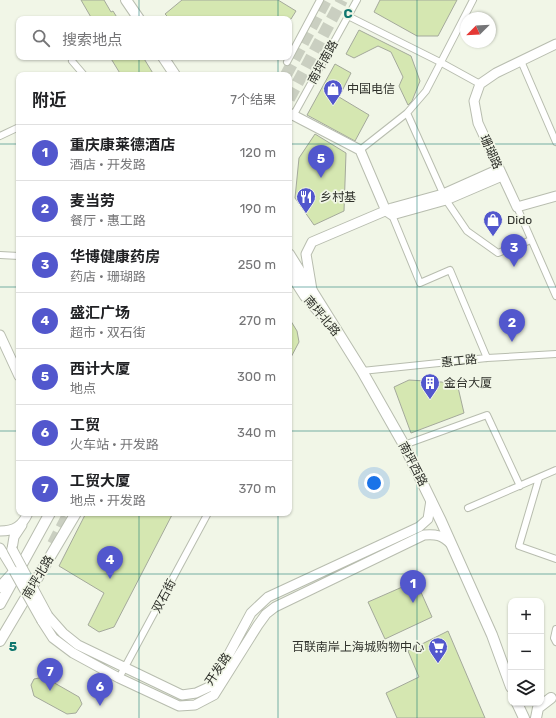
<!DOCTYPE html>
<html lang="zh">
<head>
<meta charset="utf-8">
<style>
	body { margin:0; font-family:Rubik,"Noto Sans SC",sans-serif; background:#f6f6f6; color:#202124 }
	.controls { position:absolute; right:12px; bottom:12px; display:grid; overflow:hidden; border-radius:8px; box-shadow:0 1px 3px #0004 }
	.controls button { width:36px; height:36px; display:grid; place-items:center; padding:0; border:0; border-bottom:1px solid #e0e0e0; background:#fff; color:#202124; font:20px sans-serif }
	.compass { position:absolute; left:460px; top:12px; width:36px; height:36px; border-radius:50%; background:#fff; box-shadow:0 1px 3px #0004; rotate:246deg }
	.you { position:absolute; left:374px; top:483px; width:14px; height:14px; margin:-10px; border:3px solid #fff; border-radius:50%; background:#1a73e8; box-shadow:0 0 0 6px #1a73e833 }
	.badge { display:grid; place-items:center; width:26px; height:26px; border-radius:50%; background:#5257cd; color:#fff; font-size:13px; font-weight:700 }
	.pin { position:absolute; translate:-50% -33px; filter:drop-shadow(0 1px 2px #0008) }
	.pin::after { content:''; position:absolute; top:21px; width:14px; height:12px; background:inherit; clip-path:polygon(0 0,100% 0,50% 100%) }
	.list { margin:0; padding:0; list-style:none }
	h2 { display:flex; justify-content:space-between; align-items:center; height:52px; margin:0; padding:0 16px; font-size:17px }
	h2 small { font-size:13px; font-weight:400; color:#757577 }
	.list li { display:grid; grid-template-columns:26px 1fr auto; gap:12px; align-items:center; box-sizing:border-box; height:56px; padding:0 16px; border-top:1px solid #e0e0e0 }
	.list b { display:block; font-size:15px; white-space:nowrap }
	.list p { margin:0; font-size:13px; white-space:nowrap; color:#757577 }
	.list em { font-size:13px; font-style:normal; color:#757577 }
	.icon { flex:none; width:22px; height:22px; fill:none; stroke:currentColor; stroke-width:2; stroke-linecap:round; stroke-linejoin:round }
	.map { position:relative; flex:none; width:556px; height:718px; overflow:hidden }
	.search { position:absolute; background:#fff; box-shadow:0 1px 3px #0004; left:16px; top:16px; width:276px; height:44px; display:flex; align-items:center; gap:10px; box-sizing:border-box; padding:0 14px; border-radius:8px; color:#757577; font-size:15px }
	.panel { position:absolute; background:#fff; box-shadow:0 1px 3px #0004; left:16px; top:72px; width:276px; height:444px; border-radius:8px }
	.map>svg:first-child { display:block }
</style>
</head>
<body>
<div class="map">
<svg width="556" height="718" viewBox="0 0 556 718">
	<rect width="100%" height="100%" fill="#f1f6e7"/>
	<path fill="#d5e7b1" stroke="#a4a99b" d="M81,0H104L111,12L113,11L118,19H92Z
		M182,0H278L296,11L291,19H170L165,14Z
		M380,0H457L438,36H417L374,12Z
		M359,30L411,56L420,81L412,101L408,105L399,86L403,77L391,52L378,46L354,58L346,54Z
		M110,57H143L154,75H121Z
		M335,64L351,73L339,97L369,115L355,141L307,115Z
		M315,134L346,153L344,211L314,225L295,198L299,158Z
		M289,318L297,331L299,342L289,361Z
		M409,380L457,383L464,413L411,433L394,387Z
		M86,513H173L114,627L99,632L88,625L104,593L59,566Z
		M416,581L432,617L385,639L368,602Z
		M448,631L485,718H397L386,693L419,677L408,651Z
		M44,677L79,697L82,704L76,713L67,714L34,696L31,685L34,679Z"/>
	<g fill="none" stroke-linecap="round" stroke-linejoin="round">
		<path stroke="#cacfc1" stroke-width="12" stroke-dasharray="12 6" stroke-linecap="butt" d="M286,75L326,0
			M289,99L342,0
			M53,544L69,513"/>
		<g stroke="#b8bdaf" stroke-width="8">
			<path id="street" d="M348,16L440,62L480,84
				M72,61L84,75
				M521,61L556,142
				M287,62L320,0
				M407,113L446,200L467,231L498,253L531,240
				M293,116L357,0
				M0,136L19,127
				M360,150L407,113L426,91L473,0
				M517,207L556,296
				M392,211V215L420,283L450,270L487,358
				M0,255L19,256
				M362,371L487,358L556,354
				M404,445L487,415L520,486
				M539,478L519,546L556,559
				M468,508L556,470
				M556,629L554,638L556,642
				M119,678L208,513"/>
		</g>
		<g stroke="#b8bdaf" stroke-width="11">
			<path id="secondary" d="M556,44L496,73L480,84L474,101L478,123L517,207L556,196
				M289,113L360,150L386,211L392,215L446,200L502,176
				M312,290L306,254L312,242L392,208L443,194L499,169
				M0,335L19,376
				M0,531C15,531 22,526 28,513
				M0,548L14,571
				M12,549L14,537L22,525
				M48,616L63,633L78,645L182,695L196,693L209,687L223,665L251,613L268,597L419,527L428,519L431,500
				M42,621L53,638L73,653L119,678L179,706L195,705L214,695L258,625L266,614L275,607L424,535C436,534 442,535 451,544"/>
		</g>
		<g stroke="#b8bdaf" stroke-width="12">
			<path id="primary" d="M126,0L139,19
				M163,57L175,75
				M289,254L362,371L404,445L441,521L492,635L511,687
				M289,271L305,296L321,314
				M0,587L13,573
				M0,604L50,513
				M0,641L76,513
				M517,703L524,718
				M536,718L538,708L551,698"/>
		</g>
		<use href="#street" stroke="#fff" stroke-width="6"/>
		<use href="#secondary" stroke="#fff" stroke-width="9"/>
		<use href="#primary" stroke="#fff" stroke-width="10"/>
		<g stroke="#b8bdaf" stroke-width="11" stroke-linecap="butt">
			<path id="secondary-bridge" d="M12,549L48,616
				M14,571L42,621"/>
		</g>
		<use href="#secondary-bridge" stroke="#fff" stroke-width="9"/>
	</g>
	<path fill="none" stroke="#0f766e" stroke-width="1" stroke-opacity="0.55" d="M139,0V19M278,0V19M417,0V718M139,57V75M278,57V75M0,144H19M289,144H556M0,287H19M289,287H556M0,431H19M289,431H556M139,513V718M278,513V718M0,574H556"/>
	<defs>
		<g id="shop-pin" transform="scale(1)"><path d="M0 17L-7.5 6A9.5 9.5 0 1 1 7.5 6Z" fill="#5257cd" stroke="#f1f6e7"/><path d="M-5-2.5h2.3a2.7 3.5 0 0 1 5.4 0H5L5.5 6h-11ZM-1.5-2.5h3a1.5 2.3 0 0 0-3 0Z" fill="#fff"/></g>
		<g id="restaurant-pin" transform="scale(1)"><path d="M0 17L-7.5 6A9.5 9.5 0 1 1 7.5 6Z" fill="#5257cd" stroke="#f1f6e7"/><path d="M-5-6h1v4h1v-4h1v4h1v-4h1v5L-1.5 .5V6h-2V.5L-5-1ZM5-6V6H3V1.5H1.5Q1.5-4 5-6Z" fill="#fff"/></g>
		<g id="building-pin" transform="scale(1)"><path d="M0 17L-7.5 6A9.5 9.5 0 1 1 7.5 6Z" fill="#5257cd" stroke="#f1f6e7"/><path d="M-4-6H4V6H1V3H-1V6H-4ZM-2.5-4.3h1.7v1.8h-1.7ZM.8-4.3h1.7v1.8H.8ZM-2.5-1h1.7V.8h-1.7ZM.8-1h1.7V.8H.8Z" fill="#fff"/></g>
		<g id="supermarket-pin" transform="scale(1)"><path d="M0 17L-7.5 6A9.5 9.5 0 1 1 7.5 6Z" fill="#5257cd" stroke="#f1f6e7"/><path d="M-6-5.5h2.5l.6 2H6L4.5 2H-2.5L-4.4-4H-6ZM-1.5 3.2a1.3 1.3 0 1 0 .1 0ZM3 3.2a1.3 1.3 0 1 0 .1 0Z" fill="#fff"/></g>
	</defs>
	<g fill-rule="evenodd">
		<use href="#shop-pin" x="333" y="89"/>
		<use href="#restaurant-pin" x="306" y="197"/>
		<use href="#shop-pin" x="493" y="220"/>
		<use href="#building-pin" x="430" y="383"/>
		<use href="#supermarket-pin" x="438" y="647"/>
	</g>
	<g text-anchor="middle" stroke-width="3.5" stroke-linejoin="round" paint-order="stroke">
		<g font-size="12" fill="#2f312b" stroke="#f1f6e7">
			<text transform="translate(323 62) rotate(-61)" y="4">南坪南路</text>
			<text transform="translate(491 152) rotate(66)" y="4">珊瑚路</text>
			<text transform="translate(322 316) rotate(50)" y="4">南坪北路</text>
			<text transform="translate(459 361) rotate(-6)" y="4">惠工路</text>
			<text transform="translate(413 464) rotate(63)" y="4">南坪西路</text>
			<text transform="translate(38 577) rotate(-59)" y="4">南坪北路</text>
			<text transform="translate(164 596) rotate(-62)" y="4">双石街</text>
			<text transform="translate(218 669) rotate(-56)" y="4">开发路</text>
		</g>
		<g font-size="12" fill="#2f312b" stroke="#f1f6e7" text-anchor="start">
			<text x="347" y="93">中国电信</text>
			<text x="320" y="201">乡村基</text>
			<text x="507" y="224">Dido</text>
			<text x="444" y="387">金台大厦</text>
			<text x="424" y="651" text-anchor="end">百联南岸上海城购物中心</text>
		</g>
	</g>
	<g font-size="13" text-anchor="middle" font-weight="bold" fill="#0f766e" stroke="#f1f6e7" stroke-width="3.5" stroke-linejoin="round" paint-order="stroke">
		<text x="348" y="18">C</text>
		<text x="13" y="651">5</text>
	</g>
</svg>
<div class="controls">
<button>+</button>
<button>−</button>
<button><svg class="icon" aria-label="layers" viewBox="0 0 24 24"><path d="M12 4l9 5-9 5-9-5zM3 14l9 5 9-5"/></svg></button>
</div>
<svg class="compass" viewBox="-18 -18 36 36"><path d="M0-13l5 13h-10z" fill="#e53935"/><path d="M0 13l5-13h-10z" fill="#757577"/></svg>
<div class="you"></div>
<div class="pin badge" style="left:413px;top:603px">1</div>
<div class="pin badge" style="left:512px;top:342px">2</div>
<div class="pin badge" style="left:514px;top:267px">3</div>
<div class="pin badge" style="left:110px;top:579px">4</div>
<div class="pin badge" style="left:321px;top:178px">5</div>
<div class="pin badge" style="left:100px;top:706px">6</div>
<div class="pin badge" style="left:50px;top:691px">7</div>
<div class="search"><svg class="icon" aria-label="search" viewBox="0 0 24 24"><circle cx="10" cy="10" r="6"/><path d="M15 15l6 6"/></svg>搜索地点</div>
<section class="panel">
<h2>附近<small>7个结果</small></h2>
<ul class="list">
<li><span class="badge">1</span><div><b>重庆康莱德酒店</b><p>酒店 · 开发路</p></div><em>120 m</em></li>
<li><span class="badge">2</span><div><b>麦当劳</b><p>餐厅 · 惠工路</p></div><em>190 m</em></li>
<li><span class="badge">3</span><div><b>华博健康药房</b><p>药店 · 珊瑚路</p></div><em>250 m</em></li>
<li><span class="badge">4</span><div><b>盛汇广场</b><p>超市 · 双石街</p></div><em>270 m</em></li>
<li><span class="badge">5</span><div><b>西计大厦</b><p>地点</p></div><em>300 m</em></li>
<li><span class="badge">6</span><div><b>工贸</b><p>火车站 · 开发路</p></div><em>340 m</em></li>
<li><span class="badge">7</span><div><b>工贸大厦</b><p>地点 · 开发路</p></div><em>370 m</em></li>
</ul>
</section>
</div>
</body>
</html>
